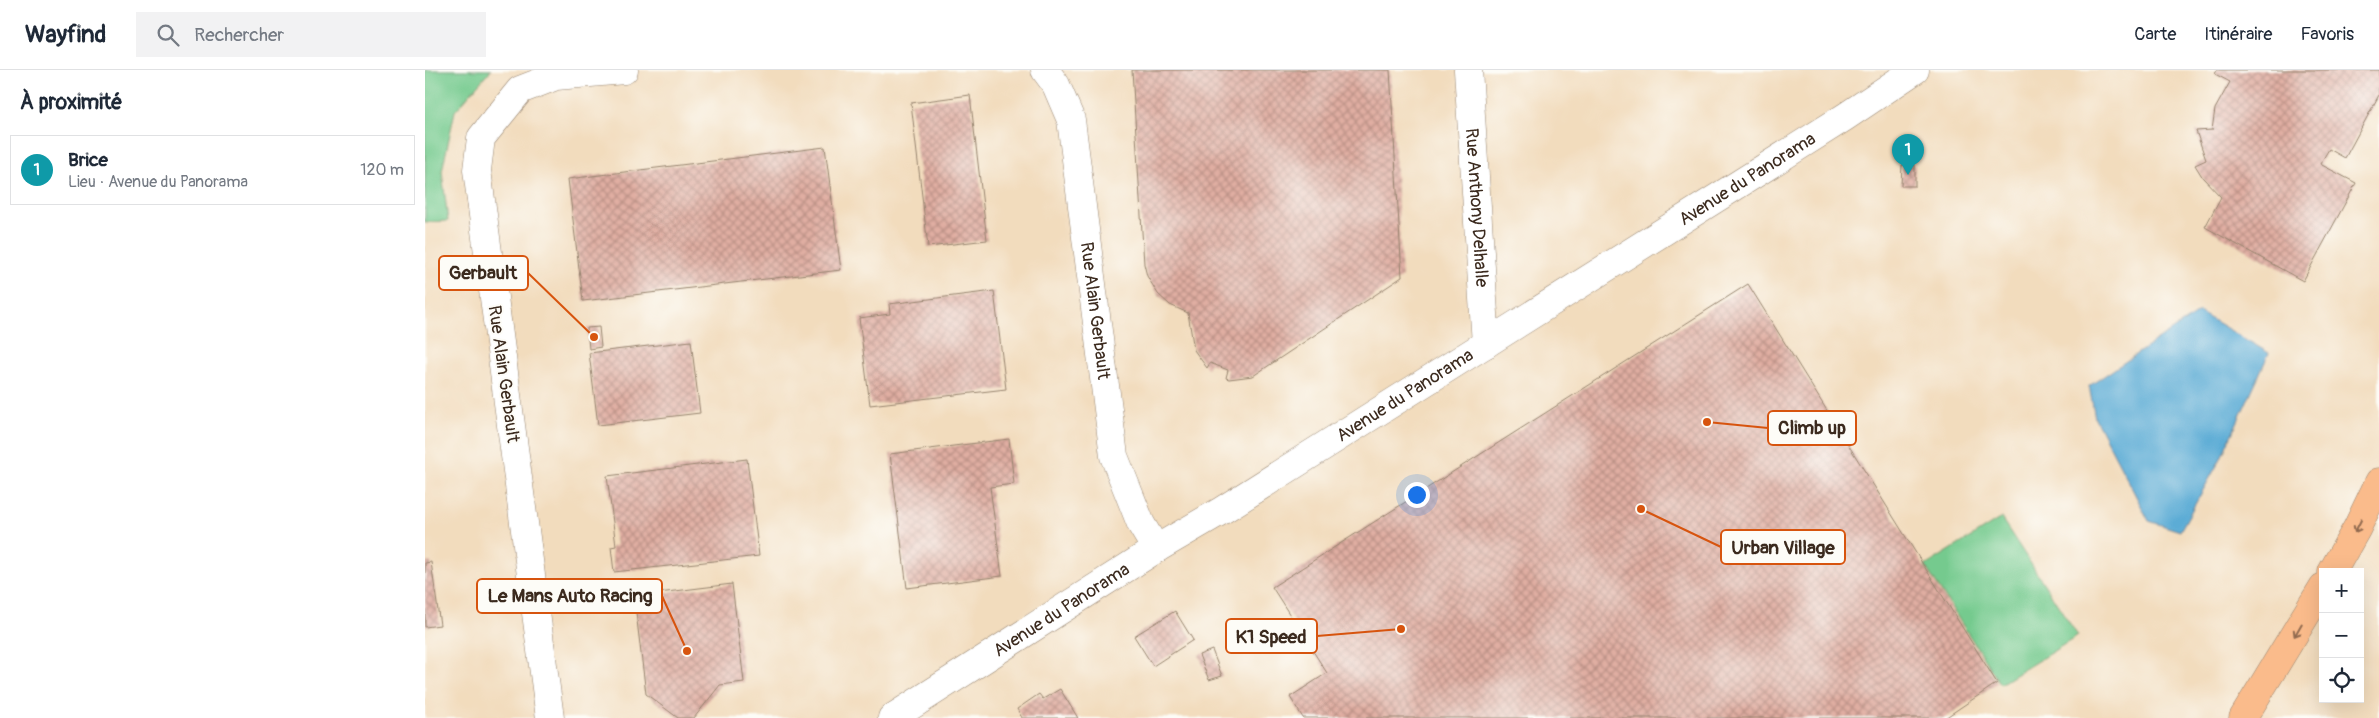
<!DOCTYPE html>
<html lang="fr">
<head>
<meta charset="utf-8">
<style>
	body { margin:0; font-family:Pangolin,sans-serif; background:#f2f2f3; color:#1f2937 }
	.controls { position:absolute; right:15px; bottom:15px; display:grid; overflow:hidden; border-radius:0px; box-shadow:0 5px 20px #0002 }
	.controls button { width:45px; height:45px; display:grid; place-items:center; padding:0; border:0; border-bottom:1px solid #e0e1e3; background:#fff; color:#1f2937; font:25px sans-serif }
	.you { position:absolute; left:991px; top:424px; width:18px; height:18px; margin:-12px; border:4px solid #fff; border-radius:50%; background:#1a73e8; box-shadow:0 0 0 8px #1a73e833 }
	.badge { display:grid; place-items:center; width:32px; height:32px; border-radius:50%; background:#c8321e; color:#fff; font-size:16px; font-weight:700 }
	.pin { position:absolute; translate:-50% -41px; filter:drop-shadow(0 1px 2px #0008) }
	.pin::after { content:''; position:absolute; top:26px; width:18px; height:15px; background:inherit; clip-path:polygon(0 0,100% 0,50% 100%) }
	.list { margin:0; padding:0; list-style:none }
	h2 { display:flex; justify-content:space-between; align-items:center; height:65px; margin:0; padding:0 20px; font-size:21px }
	h2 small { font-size:16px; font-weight:400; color:#747a83 }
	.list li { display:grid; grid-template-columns:32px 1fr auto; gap:15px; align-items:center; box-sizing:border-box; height:70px; margin:0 10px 10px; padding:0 10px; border:1px solid #e0e1e3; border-radius:0px }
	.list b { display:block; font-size:19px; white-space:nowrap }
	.list p { margin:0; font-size:16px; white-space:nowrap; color:#747a83 }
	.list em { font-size:16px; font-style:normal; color:#747a83 }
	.icon { flex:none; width:28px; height:28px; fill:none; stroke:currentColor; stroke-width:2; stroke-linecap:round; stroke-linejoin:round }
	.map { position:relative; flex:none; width:1954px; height:648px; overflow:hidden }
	header { display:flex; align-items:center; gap:30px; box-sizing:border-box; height:70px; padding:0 25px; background:#fff; border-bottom:1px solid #e0e1e3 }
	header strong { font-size:24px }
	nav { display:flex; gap:28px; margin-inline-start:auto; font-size:18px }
	.search { width:350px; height:45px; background:#f2f2f3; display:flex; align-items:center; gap:12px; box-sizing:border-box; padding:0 18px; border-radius:0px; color:#747a83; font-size:19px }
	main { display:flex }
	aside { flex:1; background:#fff }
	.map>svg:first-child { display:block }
</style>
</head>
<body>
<header>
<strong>Wayfind</strong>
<div class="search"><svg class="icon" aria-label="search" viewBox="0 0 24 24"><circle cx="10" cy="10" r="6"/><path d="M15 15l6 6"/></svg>Rechercher</div>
<nav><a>Carte</a><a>Itinéraire</a><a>Favoris</a></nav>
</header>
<main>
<aside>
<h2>À proximité<small></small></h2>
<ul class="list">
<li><span class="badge" style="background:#0f9aa8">1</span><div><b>Brice</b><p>Lieu · Avenue du Panorama</p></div><em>120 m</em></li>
</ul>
</aside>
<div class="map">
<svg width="1954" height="648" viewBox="0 0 1954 648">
	<defs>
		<pattern id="building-cross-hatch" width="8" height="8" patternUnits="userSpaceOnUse" patternTransform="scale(1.25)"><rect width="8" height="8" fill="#e0aea2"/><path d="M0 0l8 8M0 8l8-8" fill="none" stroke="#b78e83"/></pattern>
	</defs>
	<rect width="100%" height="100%" fill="#fdfcf7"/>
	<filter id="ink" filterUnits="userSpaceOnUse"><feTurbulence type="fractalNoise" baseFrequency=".02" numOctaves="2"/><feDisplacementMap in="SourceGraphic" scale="10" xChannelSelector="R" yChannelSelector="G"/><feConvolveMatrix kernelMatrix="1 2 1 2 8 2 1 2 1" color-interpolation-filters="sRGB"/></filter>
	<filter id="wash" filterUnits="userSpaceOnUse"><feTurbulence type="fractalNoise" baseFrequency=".0096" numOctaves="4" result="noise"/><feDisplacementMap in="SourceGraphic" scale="20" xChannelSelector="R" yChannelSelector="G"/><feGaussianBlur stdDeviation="1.12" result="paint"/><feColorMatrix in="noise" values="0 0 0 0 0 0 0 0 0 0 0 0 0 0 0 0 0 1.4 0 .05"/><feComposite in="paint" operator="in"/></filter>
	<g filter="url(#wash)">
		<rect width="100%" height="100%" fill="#f2dcbd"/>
		<path fill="#75ca8e" stroke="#587a56" d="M0,0H66L30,41L17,101L23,151L0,152Z
			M1576,448L1653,566L1575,614L1500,496Z"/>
		<path fill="#5bacd5" stroke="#4b6b7a" d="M1774,242L1844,283L1795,390L1755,461L1724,451L1670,348L1664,316Z"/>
		<g id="blocks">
			<path fill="url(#building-cross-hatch)" d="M707,0H965L977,207L828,306L804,309L801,308L803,300L785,293L782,298L769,280L763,243L745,235L733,224L722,206L719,194Z
				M1792,0H1954V25L1920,88L1904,79L1895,94L1931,113L1878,211L1780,157L1796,127L1778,108L1770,95L1781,90L1771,61L1787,60L1790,39L1805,12L1790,4Z
				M545,25L562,170L503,177L486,33Z
				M400,77L416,200L158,231L143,109Z
				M1477,95H1490V116H1476Z
				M1323,214L1572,613L1520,648H878L865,627L902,603L847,517Z
				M569,221L581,319L445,335L434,248L465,244L464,234Z
				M174,257L176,277L164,279L162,258Z
				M266,271L275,343L173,355L164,283Z
				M584,369L589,414L565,417L577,506L482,518L465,384Z
				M322,389L334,486L189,502L186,477L191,476L182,406Z
				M6,492L15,555L0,557V493Z
				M307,514L319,612L295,615L269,648H253L221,624L209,526Z
				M750,541L768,570L728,596L709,566Z
				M787,580L797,606L784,610L774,585Z
				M635,619L653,648H597L592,639L614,624L618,629Z"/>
		</g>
	</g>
	<g filter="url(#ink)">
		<use href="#blocks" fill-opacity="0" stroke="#96836e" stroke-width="1"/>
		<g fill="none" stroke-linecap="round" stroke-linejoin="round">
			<g stroke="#96836e" stroke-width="29">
				<g id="street">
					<path id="s1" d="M620,0L631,15L646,50L689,386L716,454L731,479"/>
					<path id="s2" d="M1043,0L1061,274"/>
					<path d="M125,648L52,100L56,68L95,20L131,6L199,0"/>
					<path id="s3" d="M467,648L731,479L796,441L1420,47L1490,0"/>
				</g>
			</g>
			<g stroke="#96836e" stroke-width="29">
				<path id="highway" d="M1907,502L1932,458L1954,412
					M1818,648L1898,517"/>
			</g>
			<use href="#street" stroke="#fff" stroke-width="28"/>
			<use href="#highway" stroke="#fabb8b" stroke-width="28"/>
		</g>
		<defs><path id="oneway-shaft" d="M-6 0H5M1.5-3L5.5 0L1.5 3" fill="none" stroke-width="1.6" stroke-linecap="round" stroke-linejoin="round" transform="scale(1.25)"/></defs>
		<g stroke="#916b4f">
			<use href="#oneway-shaft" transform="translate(1933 456) rotate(117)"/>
			<use href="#oneway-shaft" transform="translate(1873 560) rotate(120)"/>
		</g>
	</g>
	<g text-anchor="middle" stroke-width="4" stroke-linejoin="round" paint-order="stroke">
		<g font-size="18" fill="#3b2a1e" stroke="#fdfcf7">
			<text dy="6" stroke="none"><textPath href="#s3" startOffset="1011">Avenue du Panorama</textPath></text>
			<text dy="6" stroke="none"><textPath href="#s2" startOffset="138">Rue Anthony Delhalle</textPath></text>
			<text dy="6" stroke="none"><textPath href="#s1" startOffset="249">Rue Alain Gerbault</textPath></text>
			<text transform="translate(79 304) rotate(82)" y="6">Rue Alain Gerbault</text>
			<text dy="6" stroke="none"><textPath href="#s3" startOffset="606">Avenue du Panorama</textPath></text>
			<text dy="6" stroke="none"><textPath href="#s3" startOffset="201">Avenue du Panorama</textPath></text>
		</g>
	</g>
	<path fill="none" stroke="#d7540e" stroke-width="2" d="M169 267L103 203M1282 352L1343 358M1216 439L1296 477M262 581L237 526M976 559L892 566"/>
	<g fill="#d7540e" stroke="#fdfcf7" stroke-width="2">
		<circle cx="169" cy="267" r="5"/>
		<circle cx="1282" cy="352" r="5"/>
		<circle cx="1216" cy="439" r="5"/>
		<circle cx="262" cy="581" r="5"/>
		<circle cx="976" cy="559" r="5"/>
	</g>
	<g fill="#fdfcf7" stroke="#d7540e" stroke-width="2">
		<rect x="14" y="186" width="89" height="34" rx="5"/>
		<rect x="1343" y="341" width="88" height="34" rx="5"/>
		<rect x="1296" y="460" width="124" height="34" rx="5"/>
		<rect x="52" y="509" width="185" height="34" rx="5"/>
		<rect x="801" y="549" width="91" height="34" rx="5"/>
	</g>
	<g font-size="19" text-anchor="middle" font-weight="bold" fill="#3b2a1e">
		<text x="58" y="209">Gerbault</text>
		<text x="1387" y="364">Climb up</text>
		<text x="1358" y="484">Urban Village</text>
		<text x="145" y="532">Le Mans Auto Racing</text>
		<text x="846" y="573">K1 Speed</text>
	</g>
</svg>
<div class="controls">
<button>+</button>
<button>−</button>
<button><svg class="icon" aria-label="locate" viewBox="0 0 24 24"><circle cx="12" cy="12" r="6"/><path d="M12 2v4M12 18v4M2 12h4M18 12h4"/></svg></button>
</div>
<div class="you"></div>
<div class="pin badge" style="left:1483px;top:105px;background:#0f9aa8">1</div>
</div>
</main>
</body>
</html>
